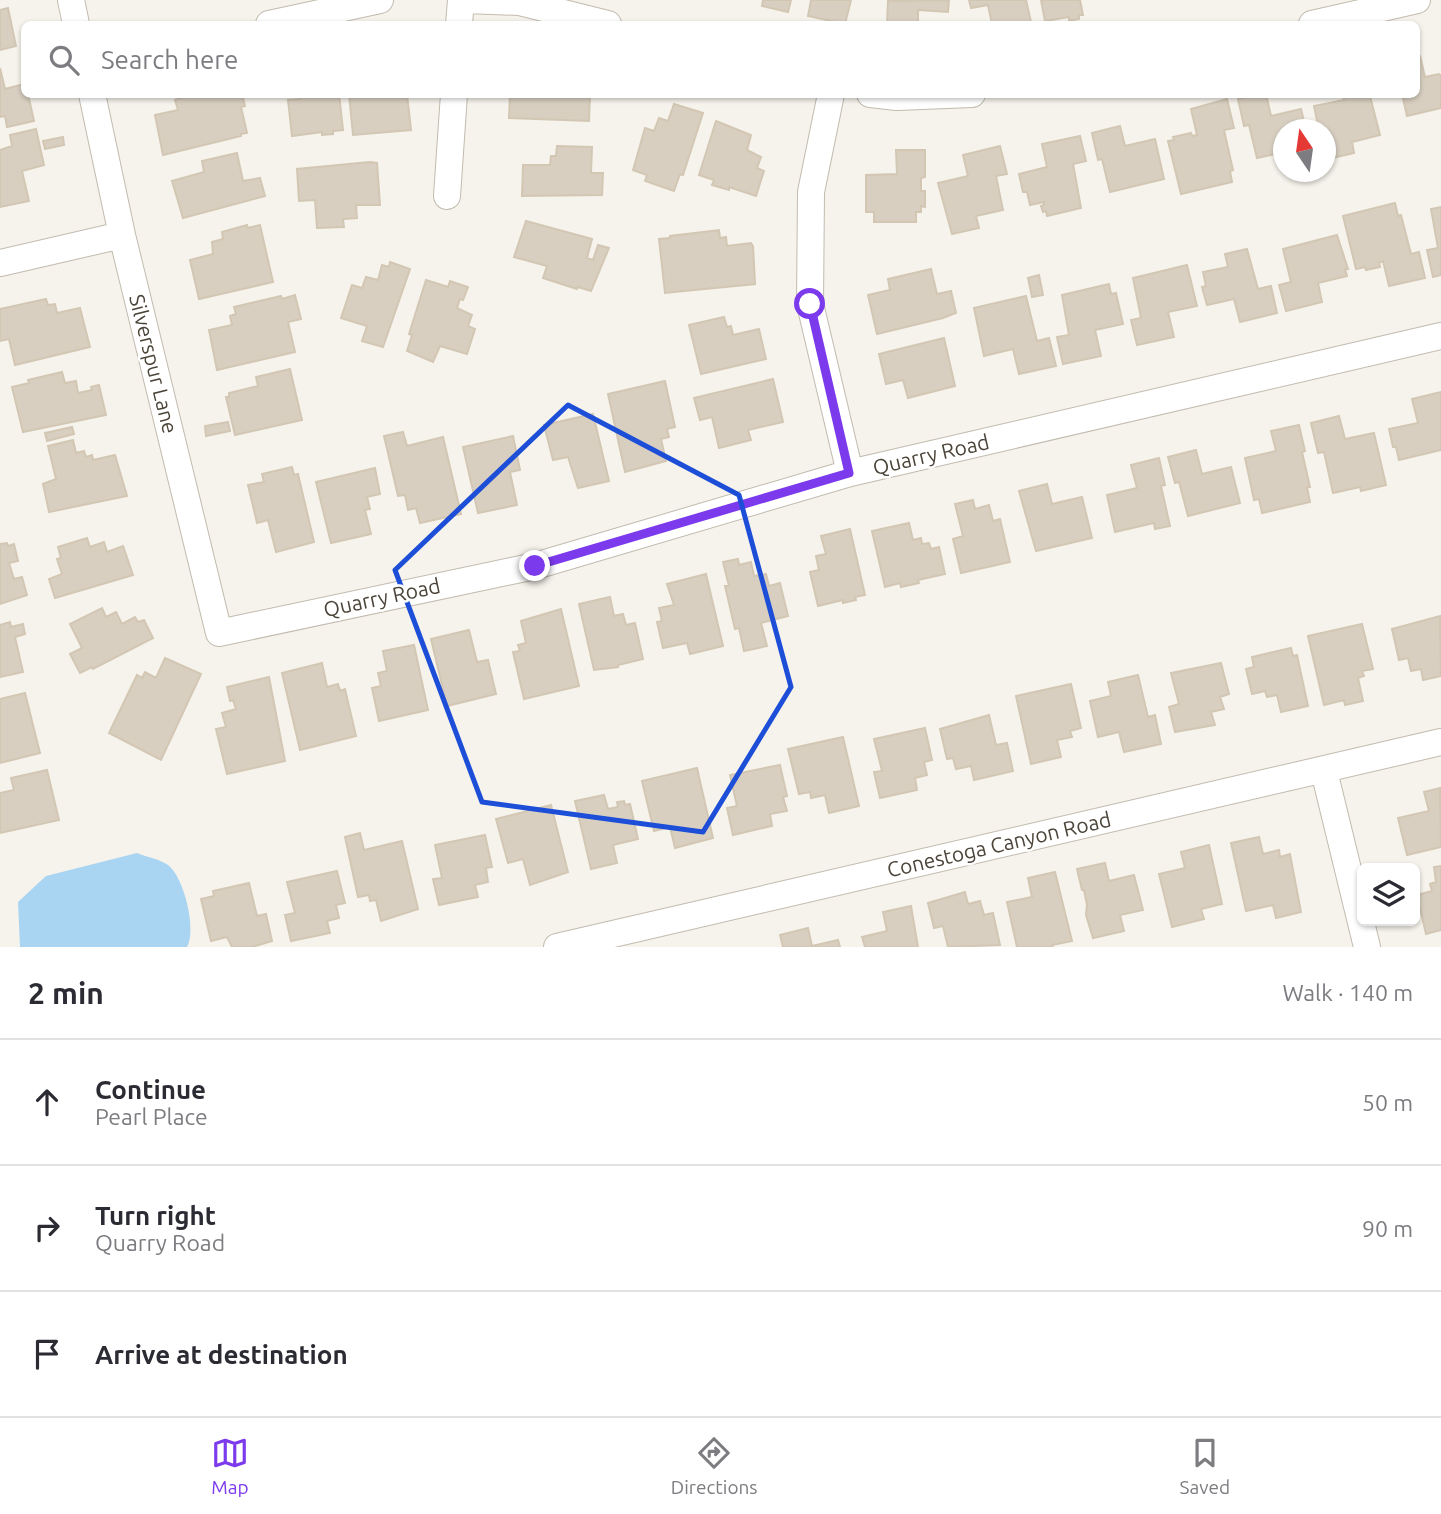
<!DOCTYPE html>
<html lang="en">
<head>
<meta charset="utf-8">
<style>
	body { margin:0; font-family:Ubuntu,sans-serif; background:#f7f7f7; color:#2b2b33 }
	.controls { position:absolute; right:21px; bottom:21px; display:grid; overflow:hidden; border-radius:10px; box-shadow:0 2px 5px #0004 }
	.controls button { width:63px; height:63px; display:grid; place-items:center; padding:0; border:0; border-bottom:2px solid #e1e1e2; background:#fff; color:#2b2b33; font:35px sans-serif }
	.compass { position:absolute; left:1273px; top:119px; width:63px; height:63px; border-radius:50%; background:#fff; box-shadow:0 2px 5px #0004; rotate:347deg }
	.stop { position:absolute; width:21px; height:21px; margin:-16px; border:5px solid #7c3aed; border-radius:50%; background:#fff }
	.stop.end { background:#7c3aed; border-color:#fff; box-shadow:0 2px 7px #0008 }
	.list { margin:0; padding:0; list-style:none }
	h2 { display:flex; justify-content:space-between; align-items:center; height:91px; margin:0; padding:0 28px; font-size:30px }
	h2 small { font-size:23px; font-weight:400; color:#7c7c81 }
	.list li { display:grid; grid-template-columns:46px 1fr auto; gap:21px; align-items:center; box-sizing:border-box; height:126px; padding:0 28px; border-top:2px solid #e1e1e2 }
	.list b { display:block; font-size:26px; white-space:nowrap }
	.list p { margin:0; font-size:23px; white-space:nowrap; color:#7c7c81 }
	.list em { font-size:23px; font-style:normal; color:#7c7c81 }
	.icon { flex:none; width:38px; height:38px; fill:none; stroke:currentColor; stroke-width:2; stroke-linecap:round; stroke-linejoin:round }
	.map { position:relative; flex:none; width:1441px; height:947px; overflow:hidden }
	.search { position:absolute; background:#fff; box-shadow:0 2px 5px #0004; left:21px; right:21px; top:21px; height:77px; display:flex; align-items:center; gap:18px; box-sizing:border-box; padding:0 24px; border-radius:10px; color:#7c7c81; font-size:26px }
	.sheet { height:469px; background:#fff }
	nav { display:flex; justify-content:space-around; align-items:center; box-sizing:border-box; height:98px; border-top:2px solid #e1e1e2; background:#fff; font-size:19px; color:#7c7c81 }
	nav a { display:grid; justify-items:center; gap:4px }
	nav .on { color:#7c3aed }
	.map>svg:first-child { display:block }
</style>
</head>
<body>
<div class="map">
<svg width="1441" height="947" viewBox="0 0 1441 947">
	<rect width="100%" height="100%" fill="#f6f3ec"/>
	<path fill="#a9d4f2" d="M137,853C146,857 160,859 168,865C184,877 197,930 187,947H20L18,902L46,876Z"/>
	<path fill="#d8cfc1" stroke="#d3c7b4" stroke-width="2" d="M763,0H791L788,12L762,6Z
		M811,0H851L845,24L808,16Z
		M949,0L948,12L918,10V24H887L888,1Z
		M969,0H1026L1031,22L992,24L988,5L971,8Z
		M1041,0H1080L1083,15H1079V19L1069,21V17L1045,21Z
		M8,8L16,46L0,50V10Z
		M1420,56L1425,77L1439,74L1441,76V108L1407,116L1402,94H1416V57Z
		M0,68L5,89L24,84V94H28L34,121L7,127L5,116L0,117Z
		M181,94H242L245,106L241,107L247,133L241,134V136L163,155L155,115L178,110L175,100L181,98Z
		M300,94H339L343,130L333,131V134L322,135V132L292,136L288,100L300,99Z
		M349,94H407L411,130L353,135Z
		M510,94H590L589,121L509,118Z
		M1258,94H1266L1271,116L1301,109L1306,130H1284V152L1257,158L1249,125L1244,126L1238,99Z
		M1343,94H1375L1370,96L1380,135L1352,142L1354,153L1328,159L1326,148V130H1319L1314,106L1344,100Z
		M1227,99L1234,128L1224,130L1233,170L1230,171L1232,182L1181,194L1168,141L1174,140L1173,137L1191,133L1192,136L1197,135L1191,109Z
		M674,104L703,113L683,175L680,174L674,191L645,181L647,175L633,170L645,128L654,131L659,118L668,121Z
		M716,121L751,135L747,150L761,157L757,168L764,171L756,196L729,187V190L712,185L714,180L699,175Z
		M1120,126L1125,146L1155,139L1164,179L1110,192L1102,159L1098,160L1092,133Z
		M36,129L44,165L22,171L29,201L0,207V150L12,146L10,135Z
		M1080,136L1086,161L1073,164L1081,208L1047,216L1046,211L1043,212L1041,206L1044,205V202L1030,205L1027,192H1023L1019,174L1047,167L1042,144Z
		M63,137L64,145L45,149L43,141Z
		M557,146L592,147L591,173H603L602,195L522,196L523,165H550L551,156H556Z
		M1000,146L1007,174L996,176L1003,210L976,216L979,228L952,234L938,183L968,176L963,155Z
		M896,150H925V177L921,178V191H925V207L921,206V212H916V222H874V212H866V175L897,174Z
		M237,153L243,181L260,178L265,196L183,218L172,181L204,172L202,161Z
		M370,162L377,163L380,205H356L357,218L343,219L344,227L317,228L315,200L299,201L297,169Z
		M1395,203L1398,216L1401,215L1411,254L1419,252L1425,278L1389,286L1383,261L1379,263L1380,267L1366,270L1365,267L1356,269L1343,216Z
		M1441,207V275L1433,277L1427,250L1438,248L1431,209Z
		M526,221L592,239L587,258L593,260L598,245L609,248L591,291L578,287L577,289L543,278L547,266L514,257Z
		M247,225L248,228L260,225L273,282L199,299L190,260L213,254L212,242L223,239L222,232Z
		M719,230L720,238L726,237L727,246L751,243L753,246L755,284L665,293L659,239L670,238V236Z
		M1337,235L1348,269H1345L1347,276L1318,283L1322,302L1286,311L1279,285L1291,282L1283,249Z
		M1247,249L1258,289L1271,286L1277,313L1240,322L1234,299L1207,305L1202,287L1206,286L1203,272L1228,267L1225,254Z
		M390,262L410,269L383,347L362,341L367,326L341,318L352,285L362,288L366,277L378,280L382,265L389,267Z
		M1187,265L1197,306L1168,312L1174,337L1137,345L1131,320L1141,318L1133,278Z
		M931,269L937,294L951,291L956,313L943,318L877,334L868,295L890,290L888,279Z
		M1039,275L1043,295L1032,297L1028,278Z
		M426,280L448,287L450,281L468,287L463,300L460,299L457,308L472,315L468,326L475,329L467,354L440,346L433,362L407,351L412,335L409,334Z
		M1109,284L1111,294L1116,293L1123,324L1095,330L1101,356L1063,364L1057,337L1069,335L1062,295Z
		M295,295L301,319L288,322L295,352L217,370L209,330L232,325L230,316L236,314L234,307L281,296L282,299Z
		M1026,296L1037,341L1049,338L1056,366L1019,374L1013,349L984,356L974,308Z
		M46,299L48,305L55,304L57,313L80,308L90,347L15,365L9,339L0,341V309Z
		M724,317L727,327L731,326L733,335L759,329L766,359L701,374L689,325Z
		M944,338L955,386L908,398L903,380L886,384L879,354Z
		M290,369L302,420L235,435L226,397H229V393L258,386L256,377Z
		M62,372L65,383L76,381L78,393L92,390L91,387L99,385L106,415L23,432L12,387L29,383L28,380Z
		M773,379L783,422L748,430L751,440L719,448L712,417L700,420L694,398Z
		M665,381L675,427L667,429L669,437L661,439L666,461L625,472L608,394Z
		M1441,392V450L1399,460L1396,447H1393L1389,429L1418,423L1412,399Z
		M593,414L609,481L578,488L568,457L553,460L544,425Z
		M1339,416L1345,439L1374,433L1386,485L1361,491L1360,487L1333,493L1324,452L1318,453L1311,423Z
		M228,422L230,431L206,436L205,426Z
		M1299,425L1305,451L1302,452L1310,487H1307L1310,502L1262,513L1259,499L1254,500L1245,458L1276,451L1271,431Z
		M72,427L74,434L47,441L45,433Z
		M403,432L407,446L443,437L461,514L420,523L416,508L408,510L405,495L398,496L384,436Z
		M513,436L520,470L510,472L517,505L478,513L463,447Z
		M73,440L76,453L84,451L86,457L92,455L93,460L115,455L127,496L49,512L43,484L56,479L48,446Z
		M1196,450L1202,474L1231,467L1240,503L1188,516L1179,482L1175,483L1168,457Z
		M1159,458L1165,485L1161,486L1170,526L1155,529L1154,523L1115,532L1107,495L1137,488L1131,465Z
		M292,467L294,475L298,474L314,542L276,552L268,520L257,523L248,485L264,482L262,474Z
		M375,468L380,494L367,497L370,509L365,510L371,534L331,543L316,482Z
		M1047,484L1052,504L1082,497L1092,538L1036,551L1019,491Z
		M973,500L975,509L989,505L993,521L1000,519L1010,562L961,573L953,539L963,536L955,504Z
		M909,523L913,540L921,538L922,544L929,543L931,549L939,547L945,574L918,580L919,583L901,587L900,583L885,587L872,531Z
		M850,529L865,595L855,597L856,600L843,603V600L818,606L810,572L819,570L816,556L826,554L821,536Z
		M87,538L90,547L104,542L107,552L123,546L133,575L55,598L49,579L62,574L57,559L61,558L58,547Z
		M7,543L8,546L14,544L18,561L9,563L14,579L22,577L27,595L0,604V544Z
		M738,559L739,565L751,562L754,576L766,574L769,586L780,583L788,616L761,623L767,646L744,651L739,628L735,629L725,586H729L723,562Z
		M706,574L723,646L690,654L687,643L663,648L657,622L662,621L659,608L674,605L667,584Z
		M610,597L614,616L623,614L626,625L635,623L643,659L618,665V667L594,670L579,604Z
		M102,608L106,617L116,612L122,624L135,617L138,622L144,620L153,638L93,669L92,667L80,673L70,654L82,648L70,624Z
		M561,609L579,686L524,699L513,652L520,651L518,645L526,643L521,621Z
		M1440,616L1441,676L1423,680L1421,669L1411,671L1408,658L1399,660L1392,629Z
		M10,622L11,627L23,624L25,634L15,637L23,672L0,677V625Z
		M1362,624L1373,669L1362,671L1364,676L1358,678L1363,701L1345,705L1344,700L1324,705L1308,636Z
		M469,630L477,662L488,660L496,694L447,706L431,639Z
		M414,645L428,710L379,721L372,688L381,686L378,673L387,671L383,651Z
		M1291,648L1293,656L1297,655L1308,706L1281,712L1277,695L1267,697L1265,691L1252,694L1246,669L1254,667L1252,657Z
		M165,658L201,674L161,760L109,733L137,675L142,678L145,672L156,678Z
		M322,663L327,687L338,684L340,691L345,689L356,736L300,750L282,673Z
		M1221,663L1229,694L1220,697L1224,709L1211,712L1215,725L1175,732L1169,707L1179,704L1171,673Z
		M1138,675L1148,717L1155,715L1161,744L1124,752L1119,732L1098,737L1090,701L1111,696L1108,682Z
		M269,677L285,761L227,774L216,729L226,727L222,713L236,709L233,700L230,701L227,687Z
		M1071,684L1081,728L1070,731L1072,737L1057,740L1061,757L1031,764L1016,696Z
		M25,693L40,753L0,763V699Z
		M989,715L996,745L1007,743L1013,771L974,780L971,766L956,769L953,758L947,759L940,729Z
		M925,728L932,760L924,762L927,775L915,778L917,790L880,798L874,772L882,771L874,739Z
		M843,737L859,806L829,813L825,795L811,798L810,792L799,794L788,749Z
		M780,765L787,796L783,797L787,811L770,814L772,826L733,835L727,808L737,806L730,775Z
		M697,768L713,838L675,848L670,827L654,831L642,781Z
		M47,770L59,820L0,833V793L14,790L11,778Z
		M1440,788L1441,847L1407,855L1398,818L1429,811L1424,792Z
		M604,795L608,809L618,807L617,802L624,801L625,805L630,804L638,839L613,845L617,863L591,869L575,801Z
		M551,805L568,872L530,885L523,859L508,863L496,819Z
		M360,833L364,850L402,841L418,909L381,921L376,900L370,901L369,895L358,897L345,837Z
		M485,835L492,867L486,868L488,882L475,885L478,897L439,905L433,879L442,878L435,845Z
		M1259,837L1263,854L1279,850L1280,857L1290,854L1301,912L1276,918L1273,905L1246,911L1231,843Z
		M1209,845L1222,904L1201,909L1204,919L1172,927L1159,874L1185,868L1181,852Z
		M1105,863L1109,881L1134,875L1143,910L1120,915L1124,931L1093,938L1086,915L1087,905L1084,890H1082L1077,869Z
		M1441,866V930L1426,934L1417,895L1432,891L1430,884L1436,882L1434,867Z
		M337,871L345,903L336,905L339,918L327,921L330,933L291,941L285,915L295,913L287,882Z
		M1055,872L1072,941L1052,945L1053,947H1017L1007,902L1032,897L1028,878Z
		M249,883L257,916L266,914L272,941L252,947H232L227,937L211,941L201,899L214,896L213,891Z
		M965,892L968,904L980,901L984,915L993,913L1000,945L948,947L943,926L934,928L928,903Z
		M911,906L918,947H865L862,937L887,931L883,912Z
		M808,928L812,946L838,940L840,947H783L780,935Z"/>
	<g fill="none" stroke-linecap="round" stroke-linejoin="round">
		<g stroke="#c2bbae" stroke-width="28">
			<path id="street" d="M71,0L76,24
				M466,0L519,2L608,24
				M269,24L380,0
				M459,24L461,0
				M1312,24L1417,0
				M92,94L122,235L219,633L535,566L850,473L1441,336
				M831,94L811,192L810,304L850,473
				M870,94L897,97L972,94
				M447,196L454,94
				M0,263L122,235
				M1324,771L1367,947
				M557,947L1441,742"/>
		</g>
		<use href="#street" stroke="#fff" stroke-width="26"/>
	</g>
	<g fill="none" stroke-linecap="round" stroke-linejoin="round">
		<path stroke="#7c3aed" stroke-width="9" d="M535,566L849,473L810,304"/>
	</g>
	<path fill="none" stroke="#1d4ed8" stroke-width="5" stroke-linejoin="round" d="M568,405L739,495L791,687L703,832L482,802L395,570Z"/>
	<g text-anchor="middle" stroke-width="5" stroke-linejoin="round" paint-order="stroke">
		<g font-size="21" fill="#4b4439" stroke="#fff">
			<text transform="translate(153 364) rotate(76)" y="7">Silverspur Lane</text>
			<text transform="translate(931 455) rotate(-13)" y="7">Quarry Road</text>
			<text transform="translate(382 598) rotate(-12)" y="7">Quarry Road</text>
			<text transform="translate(999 845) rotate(-13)" y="7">Conestoga Canyon Road</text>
		</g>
	</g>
</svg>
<div class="controls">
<button><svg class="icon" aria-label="layers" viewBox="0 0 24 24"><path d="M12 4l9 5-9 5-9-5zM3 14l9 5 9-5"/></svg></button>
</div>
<svg class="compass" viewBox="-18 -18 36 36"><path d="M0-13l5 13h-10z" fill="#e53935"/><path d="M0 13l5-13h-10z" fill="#7c7c81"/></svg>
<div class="stop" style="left:810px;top:304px"></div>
<div class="stop end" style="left:535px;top:566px"></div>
<div class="search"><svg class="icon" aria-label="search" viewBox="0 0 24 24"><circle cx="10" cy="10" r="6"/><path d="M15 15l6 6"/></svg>Search here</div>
</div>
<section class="sheet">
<h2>2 min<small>Walk · 140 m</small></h2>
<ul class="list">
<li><svg class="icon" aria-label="ahead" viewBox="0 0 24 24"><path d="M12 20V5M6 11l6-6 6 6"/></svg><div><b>Continue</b><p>Pearl Place</p></div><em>50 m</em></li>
<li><svg class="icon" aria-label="right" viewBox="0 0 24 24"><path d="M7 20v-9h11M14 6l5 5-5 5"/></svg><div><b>Turn right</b><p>Quarry Road</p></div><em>90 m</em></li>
<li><svg class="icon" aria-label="arrive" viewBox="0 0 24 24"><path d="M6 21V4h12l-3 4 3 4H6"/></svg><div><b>Arrive at destination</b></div></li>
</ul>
</section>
<nav>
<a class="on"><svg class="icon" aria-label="map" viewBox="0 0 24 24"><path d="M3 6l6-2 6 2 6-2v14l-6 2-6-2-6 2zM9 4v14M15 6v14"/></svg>Map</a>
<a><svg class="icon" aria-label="directions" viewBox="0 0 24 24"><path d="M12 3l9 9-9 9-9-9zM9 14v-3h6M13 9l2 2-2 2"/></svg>Directions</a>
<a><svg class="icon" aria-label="saved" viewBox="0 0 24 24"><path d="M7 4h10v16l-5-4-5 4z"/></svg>Saved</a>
</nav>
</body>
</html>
